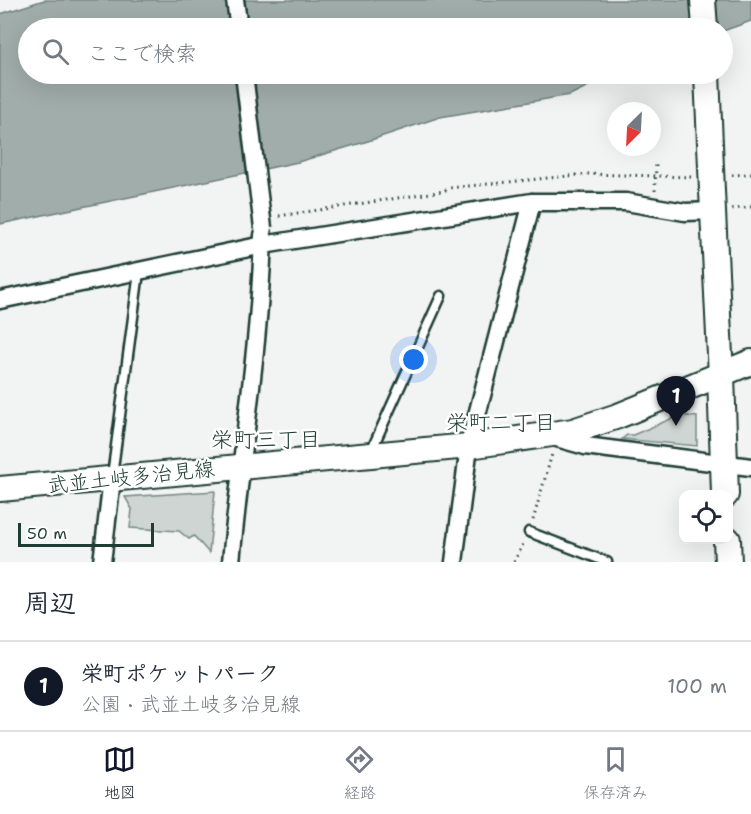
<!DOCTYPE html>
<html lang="ja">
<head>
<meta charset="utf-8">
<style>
	body { margin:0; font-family:"Shantell Sans","Klee One",sans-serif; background:#f2f2f3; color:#1f2937 }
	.controls { position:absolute; right:18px; bottom:18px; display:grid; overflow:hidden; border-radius:12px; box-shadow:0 6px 24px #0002 }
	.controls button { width:54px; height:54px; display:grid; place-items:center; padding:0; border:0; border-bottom:2px solid #e0e1e3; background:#fff; color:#1f2937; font:30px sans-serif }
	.compass { position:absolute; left:607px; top:102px; width:54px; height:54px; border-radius:50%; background:#fff; box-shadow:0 6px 24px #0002; rotate:204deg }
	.scale { position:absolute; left:18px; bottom:15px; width:136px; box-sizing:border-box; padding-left:6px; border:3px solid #1f3d34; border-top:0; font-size:16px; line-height:21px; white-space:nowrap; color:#1f3d34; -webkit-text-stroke:4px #fff; paint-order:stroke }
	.you { position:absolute; left:414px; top:360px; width:21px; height:21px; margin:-15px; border:4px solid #fff; border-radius:50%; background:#1a73e8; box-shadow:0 0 0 9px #1a73e833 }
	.badge { display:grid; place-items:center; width:39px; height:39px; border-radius:50%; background:#111827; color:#fff; font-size:20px; font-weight:700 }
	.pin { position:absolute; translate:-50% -50px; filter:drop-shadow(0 2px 3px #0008) }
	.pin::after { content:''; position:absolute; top:32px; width:21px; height:18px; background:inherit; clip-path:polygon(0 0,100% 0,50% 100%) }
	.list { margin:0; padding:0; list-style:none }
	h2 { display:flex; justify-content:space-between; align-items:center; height:78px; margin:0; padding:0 24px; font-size:26px }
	h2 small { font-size:20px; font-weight:400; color:#747a83 }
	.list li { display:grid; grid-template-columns:39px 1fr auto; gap:18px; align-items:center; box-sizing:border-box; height:90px; padding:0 24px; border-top:2px solid #e0e1e3 }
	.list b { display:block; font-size:22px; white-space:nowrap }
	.list p { margin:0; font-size:20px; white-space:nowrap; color:#747a83 }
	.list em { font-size:20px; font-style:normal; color:#747a83 }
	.icon { flex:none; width:33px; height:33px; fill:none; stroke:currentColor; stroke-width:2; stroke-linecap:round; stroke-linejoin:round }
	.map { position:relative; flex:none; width:751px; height:562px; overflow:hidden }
	.search { position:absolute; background:#fff; box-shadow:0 6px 24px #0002; left:18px; right:18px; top:18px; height:66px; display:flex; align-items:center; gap:15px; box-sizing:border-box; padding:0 21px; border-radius:33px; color:#747a83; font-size:22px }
	.sheet { height:168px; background:#fff }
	nav { display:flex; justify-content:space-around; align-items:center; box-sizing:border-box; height:84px; border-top:2px solid #e0e1e3; background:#fff; font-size:16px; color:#747a83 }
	nav a { display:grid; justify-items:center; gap:3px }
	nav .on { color:#111827 }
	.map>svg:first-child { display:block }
</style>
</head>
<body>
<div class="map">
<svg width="751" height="562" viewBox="0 0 751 562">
	<rect width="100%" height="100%" fill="#f2f3f3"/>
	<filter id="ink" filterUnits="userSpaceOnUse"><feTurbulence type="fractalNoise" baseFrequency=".0167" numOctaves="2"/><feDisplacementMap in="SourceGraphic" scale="12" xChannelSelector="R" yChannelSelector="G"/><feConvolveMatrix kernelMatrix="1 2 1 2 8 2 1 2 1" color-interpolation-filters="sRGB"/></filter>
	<g filter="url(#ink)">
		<path fill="#ced5d3" stroke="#768984" stroke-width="1.5" d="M680,415L697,417V446L622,439L627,435H633Z
			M215,491L209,553L194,536L189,539L179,531L130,528L132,509L125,497Z"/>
		<path fill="#a1adaa" stroke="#6d807b" stroke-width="1.5" d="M44,0H751V21L723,31L722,28H28V74H613L570,95L440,117L368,141L298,162L0,224V14Z"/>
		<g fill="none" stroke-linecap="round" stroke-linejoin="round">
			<g stroke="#1f3d34" stroke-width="13">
				<path id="lane" d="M371,451L441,296
					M112,476L139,272
					M529,532L607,562"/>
			</g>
			<g stroke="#1f3d34" stroke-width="21">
				<path id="street" d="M235,0L239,28
					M0,300L263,245L532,202H626L685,212L714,211
					M553,437L585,446L751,467
					M102,562L112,479
					M231,562C241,453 260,345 263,235
					M454,562L469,446L532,202"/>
			</g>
			<g stroke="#1f3d34" stroke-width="28">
				<path id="secondary" d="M703,0L705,28
					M712,191L721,376
					M0,489L469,446L573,431L618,416L751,362"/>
			</g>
			<g stroke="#1f3d34" stroke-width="30">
				<path id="primary" d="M721,376L725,494
					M727,540L728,562"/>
			</g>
			<path stroke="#1f3d34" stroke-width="3" stroke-dasharray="1.5 4.5" stroke-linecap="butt" d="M732,175L751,174
				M655,191L656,163
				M732,209L751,207
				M279,216L444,191L449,188L588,174L692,177
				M533,520L552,454
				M514,562L524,542"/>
			<use href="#lane" stroke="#fff" stroke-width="8"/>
			<use href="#street" stroke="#fff" stroke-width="16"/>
			<use href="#secondary" stroke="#fff" stroke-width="24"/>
			<use href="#primary" stroke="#fff" stroke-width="26"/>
			<g stroke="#1f3d34" stroke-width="21" stroke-linecap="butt">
				<path id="street-bridge" d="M244,74L263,228"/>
			</g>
			<g stroke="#1f3d34" stroke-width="28" stroke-linecap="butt">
				<path id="secondary-bridge" d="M707,74L712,191"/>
			</g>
			<use href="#street-bridge" stroke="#fff" stroke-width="16"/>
			<use href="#secondary-bridge" stroke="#fff" stroke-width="24"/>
		</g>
	</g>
	<g text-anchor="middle" stroke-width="5" stroke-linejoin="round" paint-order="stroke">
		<g font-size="21" fill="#1f3d34" stroke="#fff">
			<text transform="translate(131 477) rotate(-6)" y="7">武並土岐多治見線</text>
		</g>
		<g font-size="22" fill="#1f3d34" stroke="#fff">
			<text x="501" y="430">栄町二丁目</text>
			<text x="266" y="447">栄町三丁目</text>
		</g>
	</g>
</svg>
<div class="controls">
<button><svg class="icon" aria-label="locate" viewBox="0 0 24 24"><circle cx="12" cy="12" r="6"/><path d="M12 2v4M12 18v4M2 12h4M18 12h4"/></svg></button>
</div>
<svg class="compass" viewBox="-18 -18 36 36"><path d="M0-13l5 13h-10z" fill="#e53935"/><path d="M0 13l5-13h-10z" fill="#747a83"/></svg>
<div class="scale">50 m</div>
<div class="you"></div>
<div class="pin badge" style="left:676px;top:426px">1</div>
<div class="search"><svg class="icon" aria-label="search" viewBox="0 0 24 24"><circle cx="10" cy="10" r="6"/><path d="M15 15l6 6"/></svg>ここで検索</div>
</div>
<section class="sheet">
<h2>周辺<small></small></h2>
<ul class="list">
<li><span class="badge">1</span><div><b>栄町ポケットパーク</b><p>公園 · 武並土岐多治見線</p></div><em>100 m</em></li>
</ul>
</section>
<nav>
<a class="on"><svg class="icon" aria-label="map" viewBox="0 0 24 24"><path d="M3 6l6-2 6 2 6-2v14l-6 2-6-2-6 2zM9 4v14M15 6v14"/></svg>地図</a>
<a><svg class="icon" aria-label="directions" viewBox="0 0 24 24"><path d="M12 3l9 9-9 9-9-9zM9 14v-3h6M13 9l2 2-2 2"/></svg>経路</a>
<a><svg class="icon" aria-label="saved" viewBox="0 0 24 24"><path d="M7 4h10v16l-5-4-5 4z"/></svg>保存済み</a>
</nav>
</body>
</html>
